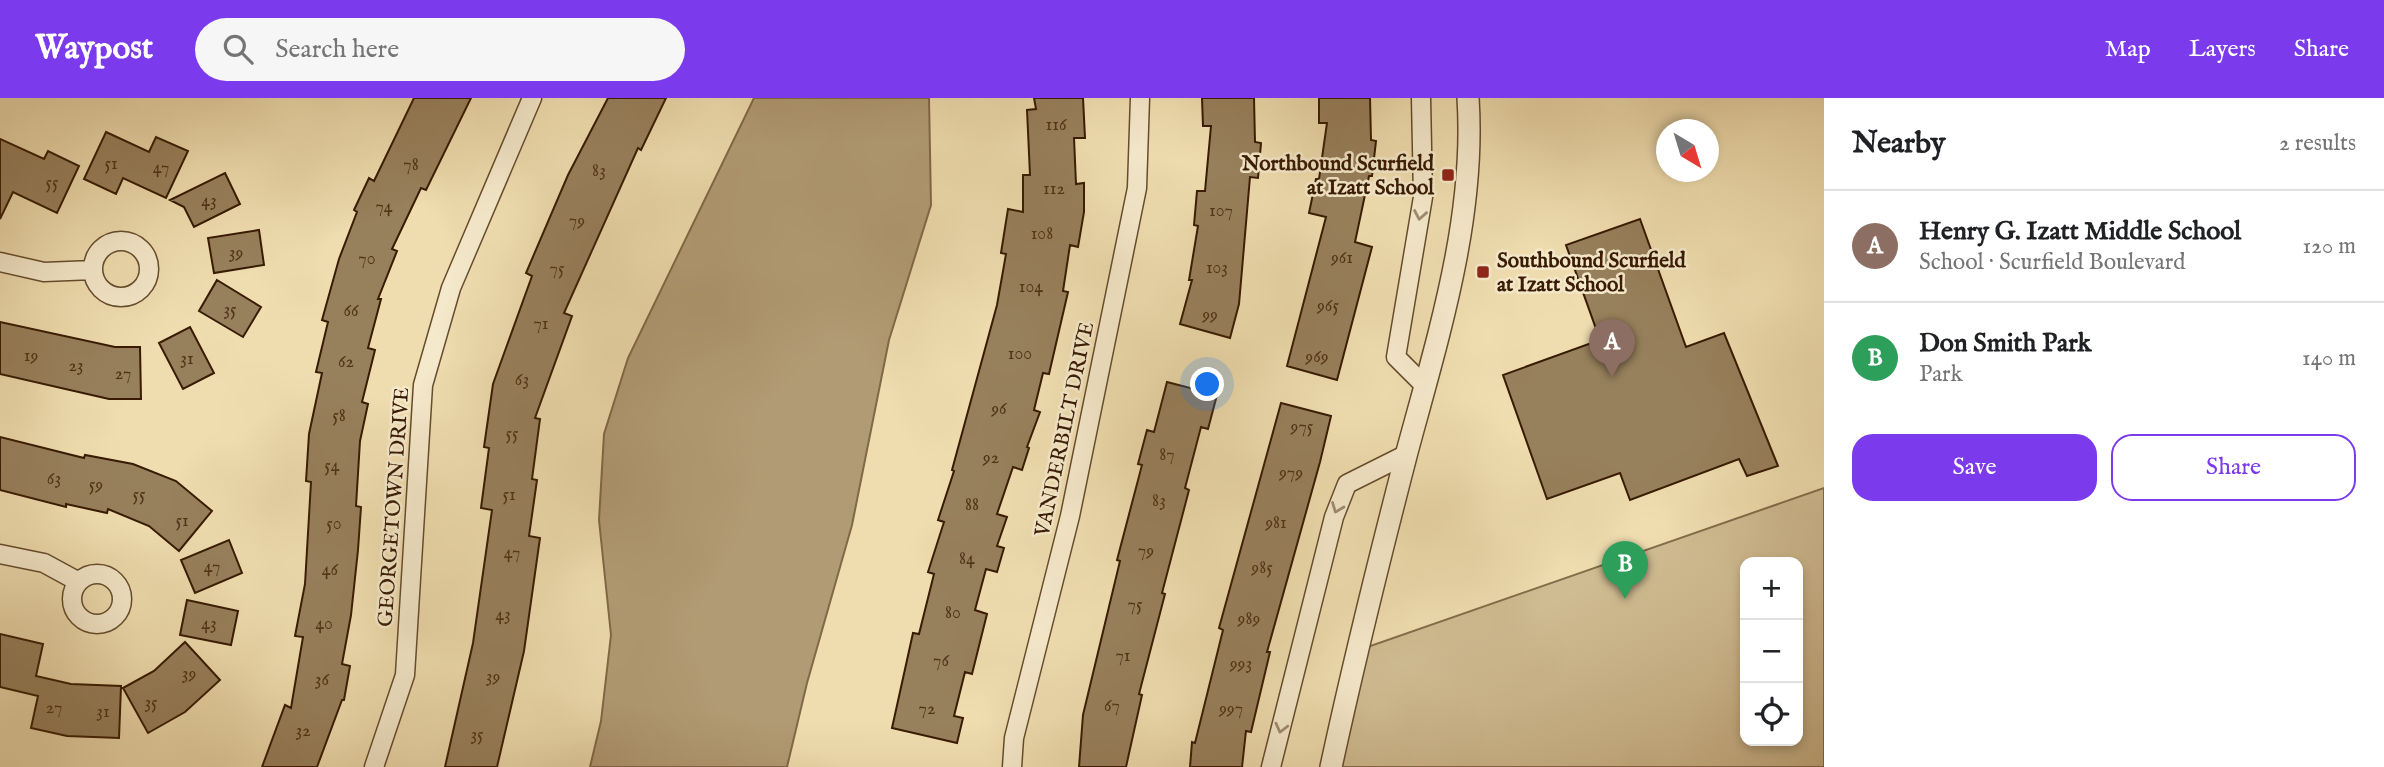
<!DOCTYPE html>
<html lang="en">
<head>
<meta charset="utf-8">
<style>
	body { margin:0; font-family:"IM FELL English",serif; background:#f6f6f6; color:#202124 }
	.controls { position:absolute; right:21px; bottom:21px; display:grid; overflow:hidden; border-radius:14px; box-shadow:0 4px 10px #0003 }
	.controls button { width:63px; height:63px; display:grid; place-items:center; padding:0; border:0; border-bottom:2px solid #e0e0e0; background:#fff; color:#202124; font:35px sans-serif }
	.compass { position:absolute; left:1656px; top:21px; width:63px; height:63px; border-radius:50%; background:#fff; box-shadow:0 4px 10px #0003; rotate:142deg }
	.you { position:absolute; left:1208px; top:287px; width:24px; height:24px; margin:-18px; border:5px solid #fff; border-radius:50%; background:#1a73e8; box-shadow:0 0 0 10px #1a73e833 }
	.badge { display:grid; place-items:center; width:46px; height:46px; border-radius:50%; background:#7c3aed; color:#fff; font-size:23px; font-weight:700 }
	.pin { position:absolute; translate:-50% -58px; filter:drop-shadow(0 2px 4px #0008) }
	.pin::after { content:''; position:absolute; top:37px; width:24px; height:21px; background:inherit; clip-path:polygon(0 0,100% 0,50% 100%) }
	.list { margin:0; padding:0; list-style:none }
	h2 { display:flex; justify-content:space-between; align-items:center; height:91px; margin:0; padding:0 28px; font-size:30px }
	h2 small { font-size:23px; font-weight:400; color:#757577 }
	.list li { display:grid; grid-template-columns:46px 1fr auto; gap:21px; align-items:center; box-sizing:border-box; height:112px; padding:0 28px; border-top:2px solid #e0e0e0 }
	.list b { display:block; font-size:26px; white-space:nowrap }
	.list p { margin:0; font-size:23px; white-space:nowrap; color:#757577 }
	.list em { font-size:23px; font-style:normal; color:#757577 }
	.actions { display:flex; gap:14px; padding:21px 28px }
	.actions a { flex:1; padding:16px 0; border:2px solid #7c3aed; border-radius:21px; text-align:center; font-size:24px; color:#7c3aed }
	.actions .main { background:#7c3aed; color:#fff }
	.icon { flex:none; width:38px; height:38px; fill:none; stroke:currentColor; stroke-width:2; stroke-linecap:round; stroke-linejoin:round }
	.map { position:relative; flex:none; width:1824px; height:669px; overflow:hidden }
	header { display:flex; align-items:center; gap:42px; box-sizing:border-box; height:98px; padding:0 35px; background:#7c3aed; color:#fff }
	header strong { font-size:33px }
	nav { display:flex; gap:38px; margin-inline-start:auto; font-size:24px }
	.search { width:490px; height:63px; background:#f6f6f6; display:flex; align-items:center; gap:18px; box-sizing:border-box; padding:0 24px; border-radius:38px; color:#757577; font-size:26px }
	main { display:flex }
	aside { flex:1; background:#fff }
	.map>svg:first-child { display:block }
</style>
</head>
<body>
<header>
<strong>Waypost</strong>
<div class="search"><svg class="icon" aria-label="search" viewBox="0 0 24 24"><circle cx="10" cy="10" r="6"/><path d="M15 15l6 6"/></svg>Search here</div>
<nav><a>Map</a><a>Layers</a><a>Share</a></nav>
</header>
<main>
<div class="map">
<svg width="1824" height="669" viewBox="0 0 1824 669">
	<rect width="100%" height="100%" fill="#efddaf"/>
	<filter id="stains"><feTurbulence type="fractalNoise" baseFrequency=".00286" numOctaves="4"/><feColorMatrix values="0 0 0 0 .2 0 0 0 0 .09 0 0 0 0 .02 0 0 0 .5 -.17"/></filter>
	<radialGradient id="worn" r=".72"><stop offset=".6" stop-color="#630" stop-opacity="0"/><stop offset="1" stop-color="#630" stop-opacity=".3"/></radialGradient>
	<path fill="#d0bc92" stroke="#846c4a" stroke-width="2" fill-rule="evenodd" d="M1824,390V669H1331L1356,553ZM1745,464H1798V643H1745Z"/>
	<path fill="#b19b74" stroke="#816846" stroke-width="2" d="M754,0H929L931,107L889,242L852,427L807,585L787,669H590L601,623L611,537L599,422L604,336L628,260Z"/>
	<path fill="#97805c" stroke="#381b02" stroke-width="2" d="M414,0H471L426,92L421,90L392,151L397,153L378,201H381L368,250L375,252L362,304L368,306L360,343L356,408L361,409L358,452L351,517L342,566L350,568L344,602H342L317,669H262L285,607L291,610L303,539L295,538L305,486L311,384L306,383L309,336L322,275L316,274L328,224L322,222L339,161L357,114L354,112L369,80L374,83Z
		M608,0H666L641,52L638,50L564,215L572,218L535,320L540,321L532,381L537,382L529,438L540,440L524,553L497,669H445L473,545L492,412L481,410L489,350L484,349L493,286L532,178L526,175L568,77Z
		M1034,0H1083L1085,40H1074L1076,86L1084,85V114L1078,149L1070,147L1063,193L1068,194L1049,276L1043,275L1034,312L1040,314L1027,349L1029,350L1022,372L1013,369L997,416L1007,419L997,448L1004,450L997,474L986,471L975,512L987,516L972,576L965,574L954,618L963,620L957,645L892,630L913,535L919,536L934,476L928,474L944,424L938,422L954,373L952,372L997,207L1006,156L1001,155L1008,111L1023,114V77H1030L1027,12L1036,11Z
		M1202,0H1254L1255,44L1261,45L1258,80L1250,79L1239,206L1230,240L1180,226L1192,182H1189L1198,128L1194,127L1197,93H1205L1211,28H1203Z
		M1319,0H1370L1371,42L1376,43L1372,78H1369L1355,144L1372,149L1337,282L1287,268L1326,119L1309,115L1316,81H1319L1327,25H1319Z
		M106,34L149,54L156,39L188,53L166,100L123,80L116,96L84,81Z
		M0,41L44,61L48,53L79,68L57,115L13,94L0,121Z
		M225,75L240,106L194,129L184,109L170,102Z
		M1640,121L1686,249L1724,235L1778,368L1747,378L1739,361L1630,402L1620,375L1547,401L1503,277L1600,242L1566,147Z
		M259,132L264,167L214,175L208,140Z
		M217,182L261,209L243,239L199,213Z
		M0,224L115,249H140L141,301H109L0,276Z
		M190,229L214,275L183,291L159,245Z
		M1167,284L1217,297L1208,331L1201,329L1185,390L1189,392L1162,495L1165,496L1139,596L1142,597L1126,669H1079L1083,617L1120,463L1117,462L1142,367L1138,366L1147,332L1154,334Z
		M1281,305L1331,318L1320,364L1267,554H1270L1251,634L1246,633L1242,669H1190L1192,644L1195,645L1223,532L1219,530Z
		M0,339L84,360L85,357L133,366L176,383L212,413L179,453L149,428L108,411L107,415L66,406V409L0,392Z
		M229,442L242,475L195,495L181,462Z
		M187,502L238,513L231,547L180,537Z
		M0,536L43,546L36,578L71,586L121,588L119,640L67,638L31,630L38,598L0,589Z
		M185,544L220,582L185,614L148,635L123,590L154,573Z"/>
	<g fill="none" stroke-linecap="round" stroke-linejoin="round">
		<g stroke="#664c2d" stroke-width="21">
			<path id="minor" d="M1421,0L1423,99L1396,259L1425,288
				M93 171a28 28 0 1 1 56 0a28 28 0 1 1-56 0Z
				M0,164L44,174L93,172
				M0,456L44,465L79,484
				M72 501a25 25 0 1 1 50 0a25 25 0 1 1-50 0Z
				M374,669L405,577L423,287L451,190L532,0
				M1012,669L1014,640L1070,418L1137,90L1140,0
				M1271,669L1334,419L1347,386L1407,356"/>
		</g>
		<g stroke="#664c2d" stroke-width="24">
			<path id="tertiary" d="M1331,669C1354,563 1380,458 1407,354C1438,239 1476,120 1468,0"/>
		</g>
		<use href="#minor" stroke="#f5e9cb" stroke-width="18"/>
		<use href="#tertiary" stroke="#f5e9cb" stroke-width="21"/>
	</g>
	<defs><path id="oneway-chevron" d="M-2-3.5L2.5 0L-2 3.5" fill="none" stroke-width="1.6" stroke-linecap="round" stroke-linejoin="round" transform="scale(1.75)"/></defs>
	<g stroke="#a08c71">
		<use href="#oneway-chevron" transform="translate(1420 117) rotate(100)"/>
		<use href="#oneway-chevron" transform="translate(1337 410) rotate(111)"/>
		<use href="#oneway-chevron" transform="translate(1281 630) rotate(104)"/>
	</g>
	<g fill="#8f2418" stroke="#f5e9cb" stroke-width="2.5">
		<rect x="1441" y="70" width="14" height="14" rx="3.5"/>
		<rect x="1476" y="167" width="14" height="14" rx="3.5"/>
	</g>
	<g text-anchor="middle" stroke-width="5" stroke-linejoin="round" paint-order="stroke">
		<g font-size="18" fill="#503418">
			<text x="1056" y="32">116</text>
			<text x="111" y="71">51</text>
			<text x="411" y="72">78</text>
			<text x="161" y="75">47</text>
			<text x="599" y="78">83</text>
			<text x="52" y="90">55</text>
			<text x="1054" y="96">112</text>
			<text x="209" y="108">43</text>
			<text x="384" y="114">74</text>
			<text x="1221" y="118">107</text>
			<text x="577" y="128">79</text>
			<text x="1042" y="141">108</text>
			<text x="236" y="160">39</text>
			<text x="1342" y="165">961</text>
			<text x="367" y="166">70</text>
			<text x="1217" y="175">103</text>
			<text x="557" y="176">75</text>
			<text x="1031" y="194">104</text>
			<text x="1328" y="213">965</text>
			<text x="230" y="217">35</text>
			<text x="351" y="218">66</text>
			<text x="1210" y="222">99</text>
			<text x="541" y="231">71</text>
			<text x="1020" y="261">100</text>
			<text x="31" y="263">19</text>
			<text x="1317" y="264">969</text>
			<text x="187" y="266">31</text>
			<text x="346" y="269">62</text>
			<text x="76" y="273">23</text>
			<text x="123" y="281">27</text>
			<text x="522" y="287">63</text>
			<text x="999" y="316">96</text>
			<text x="339" y="323">58</text>
			<text x="1302" y="334">975</text>
			<text x="512" y="341">55</text>
			<text x="1167" y="362">87</text>
			<text x="991" y="365">92</text>
			<text x="332" y="373">54</text>
			<text x="1291" y="380">979</text>
			<text x="54" y="386">63</text>
			<text x="96" y="392">59</text>
			<text x="139" y="402">55</text>
			<text x="509" y="402">51</text>
			<text x="1159" y="408">83</text>
			<text x="972" y="412">88</text>
			<text x="182" y="428">51</text>
			<text x="1276" y="430">981</text>
			<text x="334" y="431">50</text>
			<text x="1146" y="458">79</text>
			<text x="512" y="460">47</text>
			<text x="967" y="466">84</text>
			<text x="212" y="474">47</text>
			<text x="1262" y="475">985</text>
			<text x="330" y="477">46</text>
			<text x="1135" y="512">75</text>
			<text x="953" y="520">80</text>
			<text x="503" y="522">43</text>
			<text x="1249" y="526">989</text>
			<text x="209" y="531">43</text>
			<text x="324" y="531">40</text>
			<text x="1123" y="563">71</text>
			<text x="941" y="568">76</text>
			<text x="1241" y="571">993</text>
			<text x="189" y="581">39</text>
			<text x="493" y="584">39</text>
			<text x="322" y="587">36</text>
			<text x="151" y="610">35</text>
			<text x="1112" y="613">67</text>
			<text x="54" y="615">27</text>
			<text x="927" y="616">72</text>
			<text x="1231" y="616">997</text>
			<text x="103" y="619">31</text>
			<text x="303" y="638">32</text>
			<text x="477" y="642">35</text>
		</g>
		<g font-size="21" font-weight="bold" fill="#381b02" stroke="#f5e9cb" text-anchor="end">
			<text x="1434" y="72">Northbound Scurfield<tspan x="1434" dy="24">at Izatt School</tspan></text>
			<text x="1497" y="169" text-anchor="start">Southbound Scurfield<tspan x="1497" dy="24">at Izatt School</tspan></text>
		</g>
		<g font-size="21" fill="#381b02" stroke="#f5e9cb">
			<text transform="translate(1064 331) rotate(-78)" y="7">VANDERBILT DRIVE</text>
			<text transform="translate(393 409) rotate(-86)" y="7">GEORGETOWN DRIVE</text>
		</g>
	</g>
	<rect width="100%" height="100%" filter="url(#stains)"/>
	<rect width="100%" height="100%" fill="url(#worn)"/>
</svg>
<div class="controls">
<button>+</button>
<button>−</button>
<button><svg class="icon" aria-label="locate" viewBox="0 0 24 24"><circle cx="12" cy="12" r="6"/><path d="M12 2v4M12 18v4M2 12h4M18 12h4"/></svg></button>
</div>
<svg class="compass" viewBox="-18 -18 36 36"><path d="M0-13l5 13h-10z" fill="#e53935"/><path d="M0 13l5-13h-10z" fill="#757577"/></svg>
<div class="you"></div>
<div class="pin badge" style="left:1612px;top:279px;background:#8d6e63">A</div>
<div class="pin badge" style="left:1625px;top:501px;background:#2e9e5b">B</div>
</div>
<aside>
<h2>Nearby<small>2 results</small></h2>
<ul class="list">
<li><span class="badge" style="background:#8d6e63">A</span><div><b>Henry G. Izatt Middle School</b><p>School · Scurfield Boulevard</p></div><em>120 m</em></li>
<li><span class="badge" style="background:#2e9e5b">B</span><div><b>Don Smith Park</b><p>Park</p></div><em>140 m</em></li>
</ul>
<div class="actions"><a class="main">Save</a><a>Share</a></div>
</aside>
</main>
</body>
</html>
